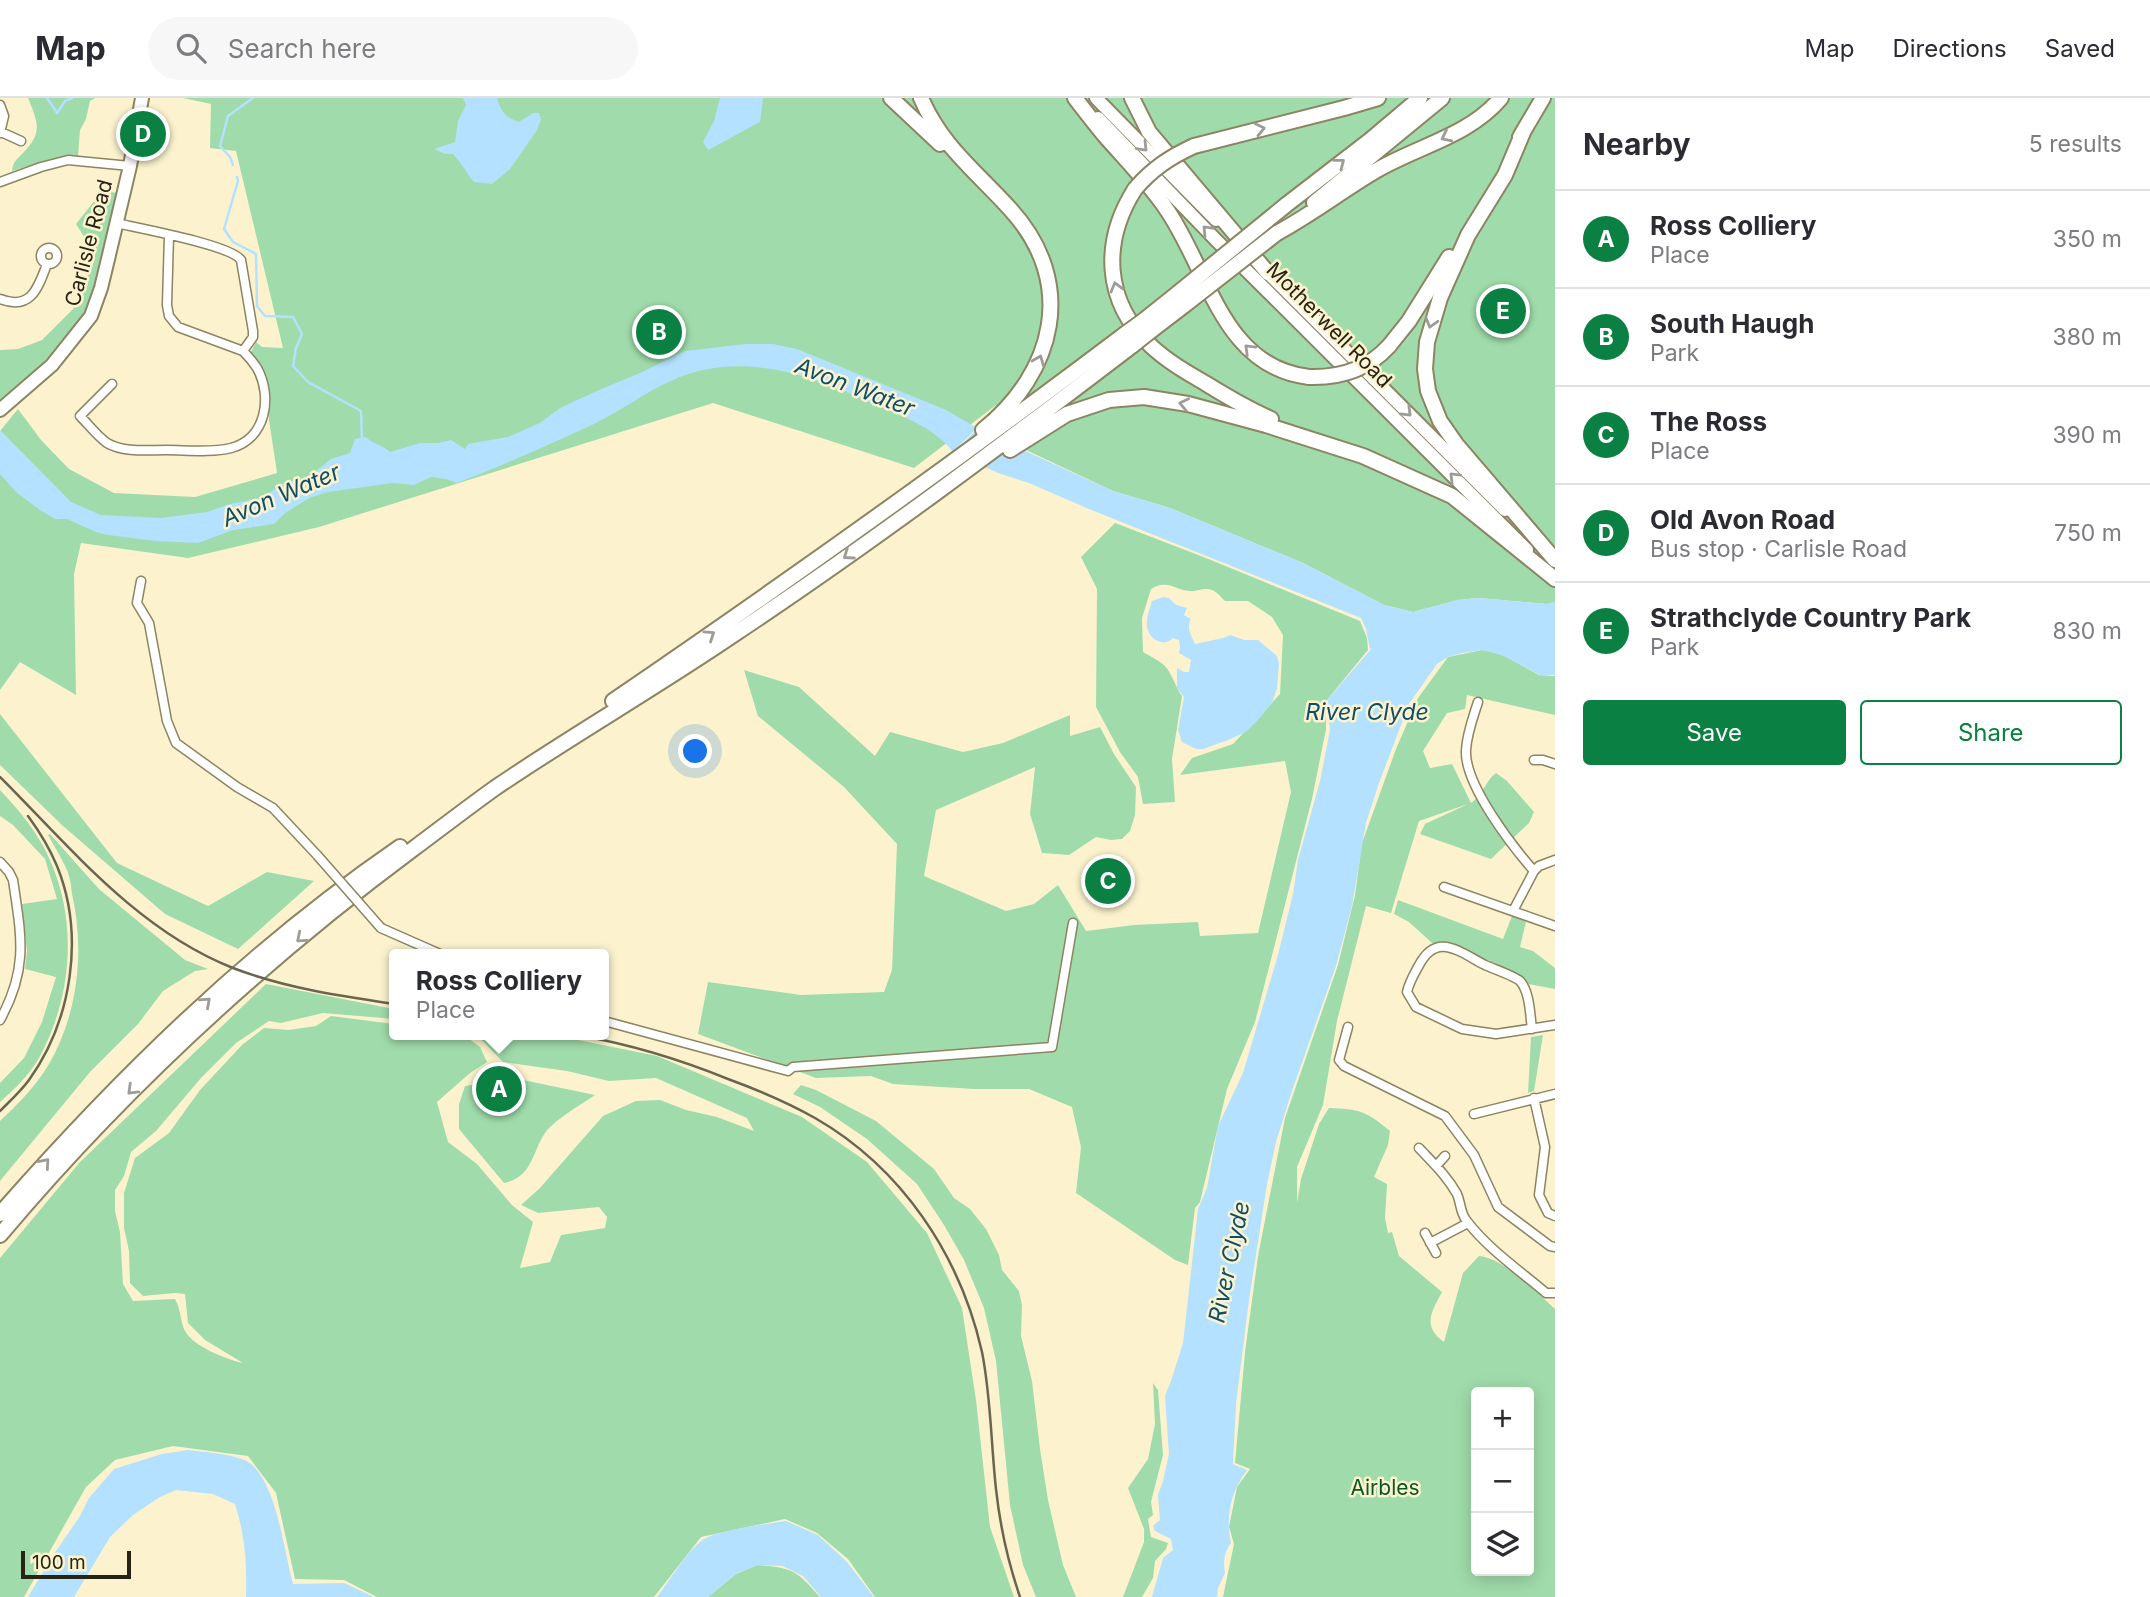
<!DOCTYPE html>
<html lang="en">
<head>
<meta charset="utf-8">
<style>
	body { margin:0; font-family:Inter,sans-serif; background:#f7f7f7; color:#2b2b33 }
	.controls { position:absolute; right:21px; bottom:21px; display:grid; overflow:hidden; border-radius:7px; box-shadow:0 4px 18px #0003 }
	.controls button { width:63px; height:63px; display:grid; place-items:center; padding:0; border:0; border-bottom:2px solid #e1e1e2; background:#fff; color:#2b2b33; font:35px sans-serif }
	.scale { position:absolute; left:21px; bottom:18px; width:110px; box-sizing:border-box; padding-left:7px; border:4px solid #272416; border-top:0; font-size:19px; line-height:24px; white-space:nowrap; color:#272416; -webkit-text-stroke:5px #fcf3ce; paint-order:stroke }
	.you { position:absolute; left:696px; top:654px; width:24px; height:24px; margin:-18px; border:5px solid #fff; border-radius:50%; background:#1a73e8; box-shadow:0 0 0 10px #1a73e833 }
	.badge { display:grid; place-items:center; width:46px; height:46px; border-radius:50%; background:#0b8043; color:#fff; font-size:23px; font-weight:700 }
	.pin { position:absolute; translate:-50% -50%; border:4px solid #fff; box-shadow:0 2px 7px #0006 }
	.popup { position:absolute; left:389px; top:851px; width:220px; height:91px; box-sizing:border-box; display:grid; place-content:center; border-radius:7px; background:#fff; filter:drop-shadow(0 2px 5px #0005); font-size:23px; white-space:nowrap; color:#7c7c81 }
	.popup b { font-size:26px; color:#2b2b33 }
	.popup::after { content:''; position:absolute; left:50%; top:100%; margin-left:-14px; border:14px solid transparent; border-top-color:#fff }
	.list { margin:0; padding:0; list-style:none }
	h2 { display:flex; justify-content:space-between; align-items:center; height:91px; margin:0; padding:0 28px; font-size:30px }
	h2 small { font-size:23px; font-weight:400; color:#7c7c81 }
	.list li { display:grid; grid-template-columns:46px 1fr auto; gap:21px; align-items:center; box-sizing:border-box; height:98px; padding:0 28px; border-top:2px solid #e1e1e2 }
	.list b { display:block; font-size:26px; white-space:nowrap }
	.list p { margin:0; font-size:23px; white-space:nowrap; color:#7c7c81 }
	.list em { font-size:23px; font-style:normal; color:#7c7c81 }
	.actions { display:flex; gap:14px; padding:21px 28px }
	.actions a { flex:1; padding:16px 0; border:2px solid #0b8043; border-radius:7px; text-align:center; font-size:24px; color:#0b8043 }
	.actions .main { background:#0b8043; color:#fff }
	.icon { flex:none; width:38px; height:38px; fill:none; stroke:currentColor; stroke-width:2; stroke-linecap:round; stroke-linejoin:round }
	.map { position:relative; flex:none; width:1555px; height:1499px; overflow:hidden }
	header { display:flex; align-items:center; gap:42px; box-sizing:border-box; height:98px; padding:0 35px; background:#fff; border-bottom:2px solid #e1e1e2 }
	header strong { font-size:33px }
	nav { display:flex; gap:38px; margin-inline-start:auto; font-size:24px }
	.search { width:490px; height:63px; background:#f7f7f7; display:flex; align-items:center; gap:18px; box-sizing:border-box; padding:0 24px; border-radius:38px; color:#7c7c81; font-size:26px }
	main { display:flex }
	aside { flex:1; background:#fff }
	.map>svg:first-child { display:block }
</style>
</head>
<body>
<header>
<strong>Map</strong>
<div class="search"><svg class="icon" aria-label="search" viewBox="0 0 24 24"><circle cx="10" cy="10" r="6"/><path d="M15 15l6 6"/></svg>Search here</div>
<nav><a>Map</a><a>Directions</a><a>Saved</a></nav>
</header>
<main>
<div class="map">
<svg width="1555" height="1499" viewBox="0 0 1555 1499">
	<rect width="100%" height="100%" fill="#fcf3ce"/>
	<path fill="#a0dcab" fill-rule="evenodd" d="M28,0H95L90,3L86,21L80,32L78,58L48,62L12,73C13,65 15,63 20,58C43,36 39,27 28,0Z
		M183,0H1555V504L1547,506L1479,500L1458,502L1413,514L1384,507L1303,465L1170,410L1113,393L1026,352L996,307L914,370L713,305L319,429L188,460L81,445L74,476L76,597L20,564L0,592V333L18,311L41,342L69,371L114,395L195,399L277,375L269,322V295L263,276L251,254L256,244L262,249L283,250L236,53L210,50L211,6Z
		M99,91L116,95C111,126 107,160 96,190C79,237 38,271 0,302V252L18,251L42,242L73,211L95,161L88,145L76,126L95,102Z
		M1115,425L1201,458L1360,523L1367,540L1368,552L1326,603V631L1312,701L1255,924L1227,991L1200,1104L1195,1110L1188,1167L1175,1162L1076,1095L1081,1049L1072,1009L1029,991H974L893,986L871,978L816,980L698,936L708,884L801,897L884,894L892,872L897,746L844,689L758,618L744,572L799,589L875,658L890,634L963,654L1003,645L1070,617V638L1100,629L1114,656L1136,689L1135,717L1130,733L1122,741L1111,742L1096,739L1069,757L1042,755L1030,716L1035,669L936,712L924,778L1006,813L1034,806L1058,787L1086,833L1134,827L1198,824L1200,838L1258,835L1291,694L1285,663L1180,677L1192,660L1233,646L1280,596L1283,537L1272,519L1248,503H1225C1221,499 1217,494 1212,492C1204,489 1197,494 1189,493C1175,492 1167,481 1151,491L1142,520L1143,554C1150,558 1158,562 1164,567C1173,576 1175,589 1182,598L1172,661L1175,704L1143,706L1138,679L1120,654L1096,609L1097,491L1081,459Z
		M1482,552L1499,555L1539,577L1555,578V617L1467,597L1465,611L1447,615L1423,653L1430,670L1452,666L1471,705C1483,697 1485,683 1496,675L1507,683L1534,714L1529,725L1491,761L1420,736L1425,726L1468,706L1419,723L1391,815L1366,808L1337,923L1323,1007L1297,1069V1105L1301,1081L1319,1026L1329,1010C1360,1011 1366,1013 1390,1033L1388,1047L1374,1079L1387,1086L1385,1120L1388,1135L1392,1134L1399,1158L1442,1194C1431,1215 1422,1228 1444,1244L1463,1175L1479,1158C1504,1160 1536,1194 1555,1211V1499H1223L1234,1446L1229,1429L1237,1389L1250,1371L1235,1365L1245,1254L1258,1158L1285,1020L1338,867L1355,797L1362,745L1396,651L1418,600L1448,559ZM1476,1294H1529V1473H1476Z
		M0,616L117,765L208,808L267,774L314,783L238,851L165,816L63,728L0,667Z
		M0,692C19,712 39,736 50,762C78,825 72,900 39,960C30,976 14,992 0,1004V985L24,960L42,924L56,879L25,871L27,853L22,806L57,801L45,761L13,727L0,718Z
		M50,736L99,791L185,862L208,871L195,873L163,893L138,926L90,974L0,1083V1023C18,1006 36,988 49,966C78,916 85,852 72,796C71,787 70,778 66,770C61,759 54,748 48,737Z
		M1398,802L1503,841L1512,818L1526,824L1520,849L1533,853L1555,870V891L1528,886L1523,880L1510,872L1456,848L1432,845L1409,824L1394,816Z
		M266,886L394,911V921L323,915L281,925L269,923L236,945L201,980L156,1033L131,1054L124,1078L115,1092V1113L120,1134L123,1186L133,1203L175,1201C181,1211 180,1223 185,1233C194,1249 226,1261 243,1265L205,1242L188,1225L185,1196L175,1195L143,1198L130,1185L129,1153L124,1130V1095L135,1060L169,1035L200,992L242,947L264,930L289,932L316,928L331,918L394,926V937H464L480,949L487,964L470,975L437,1004L448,1044L477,1066L512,1107L533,1124L520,1170L550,1164L561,1137L605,1130L607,1119L599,1109L538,1115L521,1107L539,1091L603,1018L636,1003L660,1002L686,1012L717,1019L754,1033L747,1020L656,980L609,983L567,973L503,964L480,940L482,937H542L578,942L657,958L802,1019L867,1064L927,1135L962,1210L976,1302L990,1429L1014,1499H875L848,1461L817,1435L785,1421L701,1439L654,1499H377L344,1482L295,1481L276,1395L248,1358L173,1348L115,1362L86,1389L24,1499H0V1160L80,1064Z
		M1543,937L1534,993L1528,995L1531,939Z
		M523,982L595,997C582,1006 554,1022 545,1035C532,1054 533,1079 504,1085L459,1031V1006L465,988L494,983Z
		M801,987L816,992L876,1023L934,1071L954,1100L970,1111L986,1131L999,1157L1002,1172L1019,1193L1022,1207L1021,1238L1032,1283L1040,1351L1048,1402L1063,1467L1076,1499H1036L1023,1467L1010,1407L996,1263L984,1210L964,1162L944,1127L917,1086L867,1041L820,1009L793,996Z
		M1153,1285L1158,1292L1163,1357L1151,1404L1153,1417L1148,1421L1151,1439L1168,1445L1166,1451L1155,1463L1153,1480L1142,1499H1123L1144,1444V1431L1128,1390L1148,1361L1155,1326Z
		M757,1467C794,1470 796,1472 820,1499H708L736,1476Z"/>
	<path fill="#b3e1ff" d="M463,0H497C500,12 506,20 519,24L533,15H539L541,21L537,32L510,71L492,86L474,84C466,75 462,65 453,56H445L434,51L455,44L458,23L466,7Z
		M720,0H763L760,24L708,52L703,44L714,23Z
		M746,246H773L797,251L946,312L977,330L953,354C934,328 896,316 867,303C806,275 738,253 673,282C645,294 621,313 594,326C549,347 503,367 457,385L446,381L431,379L414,387L393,385L328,394L309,400L285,415L274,426L233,432L198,445L155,443L108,437L96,434L67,421H55L40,412L16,394L0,376V332L71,404L101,417L161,420L207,414L230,406L261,400L286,384L305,382L331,361L350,355L355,341L366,339C374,347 380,345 390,354L420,345H439L451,342L465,351L468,346L508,339L540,325L560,310L599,292L640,275L685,253Z
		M977,331L1113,393L1170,410L1303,465L1384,507L1413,514L1458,502L1479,500L1547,506L1555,504V577H1540L1504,558L1483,552L1462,555L1448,559L1437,566L1409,606L1379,685L1366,725L1352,808L1336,868L1292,993L1276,1044L1267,1086L1249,1202L1236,1306L1233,1366L1247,1372C1231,1394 1225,1418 1231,1445C1224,1454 1223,1464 1225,1475L1218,1490L1217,1499H1152L1163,1460L1173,1452L1171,1441L1155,1433L1153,1428L1160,1422L1158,1397L1163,1383L1169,1356L1165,1298L1171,1283L1183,1245L1198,1111L1207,1090L1218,1028L1243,975L1278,857L1293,796L1298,762L1320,683L1330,632L1326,603L1372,550L1370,551L1366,531L1361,520L1089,411L1029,385L998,375L954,355Z
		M1163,499L1169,500L1176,507L1187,510L1184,517L1191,521C1186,530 1191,537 1195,546L1223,540L1230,537L1244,542H1258L1277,558L1279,566L1277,590L1272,605L1257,623L1246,634L1228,642L1203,651H1196L1182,644L1178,632L1184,599L1177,590V570L1184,574H1189L1191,562L1179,555L1180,549L1179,542L1173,540C1167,545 1163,546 1156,542C1141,533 1148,515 1152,503Z
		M188,1352C203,1354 240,1356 251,1366C277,1388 284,1453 293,1486L344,1485L374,1499H246C247,1467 245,1437 235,1406L213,1396L176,1392L160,1399L133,1417L110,1439L74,1499H28L54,1456L80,1418L89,1400L114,1371L162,1356Z
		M786,1423L818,1437L847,1464L874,1499H821L803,1478L783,1468L759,1467L737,1475L708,1499H657C671,1481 683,1458 701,1443C715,1432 767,1426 786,1423Z"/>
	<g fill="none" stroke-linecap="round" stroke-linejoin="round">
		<path stroke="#b3e1ff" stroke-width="2.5" d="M47,0L57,15L65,3L72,0
			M233,67L230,59L220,48L228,18L253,0
			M237,79L238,83L224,131L233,144L256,156L257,208L265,218L293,219L302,236L296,250L293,268L308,284L361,313L362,342"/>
		<g stroke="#8c8462" stroke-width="11">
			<path id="minor" d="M1,34L21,43
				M0,35L4,18L0,7
				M0,84L41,69L68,62L130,68
				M169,137L167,207L169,218L178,229L243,253
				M41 158a8 8 0 1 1 16 0a8 8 0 1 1-16 0Z
				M0,201C31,213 38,190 47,166
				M112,286L80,318C89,327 97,338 107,345C124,355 148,352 166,352C186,352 211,355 231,350C266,341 273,299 257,270C253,264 248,258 243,253L253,239V233L241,162C231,147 138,130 116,125
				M141,483L137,505L149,525L167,623L176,645L237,689L273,710L317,757
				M1478,604C1473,620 1467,635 1466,652C1464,686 1512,748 1534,773
				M1534,662H1543L1555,666
				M0,764L9,774L13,782C21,837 29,870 0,922
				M1444,789L1555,828
				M1513,813L1534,773L1539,768L1555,762
				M381,830L440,856
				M604,923L788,973L793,969L1052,949L1073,825
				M1348,929L1339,962L1344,968L1445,1018L1474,1057L1498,1109L1550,1148L1555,1149
				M1532,931C1530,917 1530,894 1520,883C1514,878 1494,871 1485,867C1458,853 1436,833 1418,869C1413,878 1409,885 1407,894L1416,909L1462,931L1496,936L1555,927
				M1534,1000L1545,1049L1539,1097L1548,1115L1555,1118
				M1474,1016L1555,996
				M1419,1050C1433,1065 1447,1078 1457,1096C1461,1105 1460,1114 1466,1122C1487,1150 1519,1172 1546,1195H1555
				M1436,1068L1445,1058
				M1425,1135L1436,1155
				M1430,1145L1468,1125"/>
		</g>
		<g stroke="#8c8462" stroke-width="16">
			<path id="primary" d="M1096,0L1216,122
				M1098,20L1216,142L1527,452
				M1263,170L1505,412
				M0,312L52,267L91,218L101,190L109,157L130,68L142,0"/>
		</g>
		<g stroke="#8c8462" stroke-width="18">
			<path id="motorway" d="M891,0L940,46
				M921,0C942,49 977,74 1011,112C1077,185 1055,274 983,332
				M1075,0C1085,13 1095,26 1105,38C1126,62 1149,85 1167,112C1209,173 1222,269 1309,279
				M1132,0L1149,34L1268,175
				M1524,32L1505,77L1468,137L1440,200L1427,244L1425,271L1428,293L1440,323L1456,346L1555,462
				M1520,39L1543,0
				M1194,48L1344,10L1378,0
				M1135,91C1102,143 1103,203 1151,248C1167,263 1186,274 1205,285C1226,298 1248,311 1271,321
				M1314,105L1442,0
				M1286,107L1369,43L1420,0
				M1277,135C1312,116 1343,92 1377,72C1418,48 1469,38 1501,0
				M1143,223L1178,195
				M1152,232L1186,206
				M1389,248L1409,223L1449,159
				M1010,352L1067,316L1109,302L1144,299L1188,306L1266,327L1363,358L1452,398L1555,481
				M613,603C787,484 957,363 1125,236
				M0,1116C121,978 249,853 400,749
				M0,1137C122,992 261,864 413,751C440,731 467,710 495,690C573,637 655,590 733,537C870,446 1002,347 1133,247"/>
		</g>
		<use href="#minor" stroke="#fff" stroke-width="8"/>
		<use href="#primary" stroke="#fff" stroke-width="12"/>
		<use href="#motorway" stroke="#fff" stroke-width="14"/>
		<path stroke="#6a6550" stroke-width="2.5" d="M0,679C71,750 137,832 233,870C285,890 340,898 394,906
			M577,937C629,946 679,961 728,981C758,992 787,1004 815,1020C902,1070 960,1157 982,1254C991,1299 991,1346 996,1391C1000,1428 1008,1464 1020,1499
			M0,1013C10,1003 21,993 29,982C72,922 85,837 57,768C50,751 39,733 28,718"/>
		<g stroke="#8c8462" stroke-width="11" stroke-linecap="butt">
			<path id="minor-bridge" d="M317,757L381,830"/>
		</g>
		<g stroke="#8c8462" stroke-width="18" stroke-linecap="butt">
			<path id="motorway-bridge" d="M1135,91C1152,71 1170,59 1194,48
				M1178,195L1286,107
				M1186,206L1277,135
				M1125,236L1143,223
				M1133,247L1152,232
				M1309,279C1340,280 1368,271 1389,248"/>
		</g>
		<use href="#minor-bridge" stroke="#fff" stroke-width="8"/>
		<use href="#motorway-bridge" stroke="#fff" stroke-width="14"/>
	</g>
	<defs><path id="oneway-chevron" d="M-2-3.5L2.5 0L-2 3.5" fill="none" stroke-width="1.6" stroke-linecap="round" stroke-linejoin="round" transform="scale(1.75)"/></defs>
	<g stroke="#9e9c96">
		<use href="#oneway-chevron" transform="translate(1260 31) rotate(-13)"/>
		<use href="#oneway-chevron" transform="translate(1446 39) rotate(154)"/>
		<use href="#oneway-chevron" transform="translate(1143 49) rotate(46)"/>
		<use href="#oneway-chevron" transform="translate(1340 65) rotate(-38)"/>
		<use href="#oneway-chevron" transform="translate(1207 132) rotate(-134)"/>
		<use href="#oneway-chevron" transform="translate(1116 189) rotate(-105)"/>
		<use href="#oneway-chevron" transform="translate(1431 225) rotate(106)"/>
		<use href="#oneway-chevron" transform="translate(1249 251) rotate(-136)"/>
		<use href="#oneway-chevron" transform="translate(1039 262) rotate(-68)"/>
		<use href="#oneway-chevron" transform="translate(1184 306) rotate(-168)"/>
		<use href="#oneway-chevron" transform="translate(1407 314) rotate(45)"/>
		<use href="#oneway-chevron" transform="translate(1454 379) rotate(-135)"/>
		<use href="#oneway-chevron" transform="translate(848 457) rotate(145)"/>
		<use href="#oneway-chevron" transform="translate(710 537) rotate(-34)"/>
		<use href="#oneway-chevron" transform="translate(301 840) rotate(140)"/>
		<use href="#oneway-chevron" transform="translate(206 904) rotate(-42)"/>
		<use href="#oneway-chevron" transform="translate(132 992) rotate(136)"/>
		<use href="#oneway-chevron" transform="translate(45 1065) rotate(-49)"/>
	</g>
	<g text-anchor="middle" stroke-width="5" stroke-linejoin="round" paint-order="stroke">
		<g font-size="21" fill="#272416" stroke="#fcf3ce">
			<text transform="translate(89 145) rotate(-75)" y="7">Carlisle Road</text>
			<text transform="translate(1329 227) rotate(45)" y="7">Motherwell Road</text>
		</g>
		<g font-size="21" fill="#075826" stroke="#fcf3ce">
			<text x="1385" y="1397">Airbles</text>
		</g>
		<g font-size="23" font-style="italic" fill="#0d4d6e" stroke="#fcf3ce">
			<text transform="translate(855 289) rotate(21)" y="8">Avon Water</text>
			<text transform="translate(281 397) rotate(-23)" y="8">Avon Water</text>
			<text x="1367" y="622">River Clyde</text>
			<text transform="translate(1229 1164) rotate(-78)" y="8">River Clyde</text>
		</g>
	</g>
</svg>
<div class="controls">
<button>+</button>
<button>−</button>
<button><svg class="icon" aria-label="layers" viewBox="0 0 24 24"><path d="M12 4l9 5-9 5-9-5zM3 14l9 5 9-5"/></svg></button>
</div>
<div class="scale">100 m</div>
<div class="you"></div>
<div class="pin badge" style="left:499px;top:991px">A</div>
<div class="popup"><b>Ross Colliery</b>Place</div>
<div class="pin badge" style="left:659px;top:234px">B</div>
<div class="pin badge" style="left:1108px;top:783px">C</div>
<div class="pin badge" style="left:143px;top:36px">D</div>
<div class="pin badge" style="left:1503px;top:213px">E</div>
</div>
<aside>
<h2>Nearby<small>5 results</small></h2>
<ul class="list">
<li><span class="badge">A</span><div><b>Ross Colliery</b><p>Place</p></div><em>350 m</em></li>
<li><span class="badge">B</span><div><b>South Haugh</b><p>Park</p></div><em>380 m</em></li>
<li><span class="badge">C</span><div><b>The Ross</b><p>Place</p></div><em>390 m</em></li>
<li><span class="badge">D</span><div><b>Old Avon Road</b><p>Bus stop · Carlisle Road</p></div><em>750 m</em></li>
<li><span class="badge">E</span><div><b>Strathclyde Country Park</b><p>Park</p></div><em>830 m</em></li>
</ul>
<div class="actions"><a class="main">Save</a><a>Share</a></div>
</aside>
</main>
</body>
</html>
